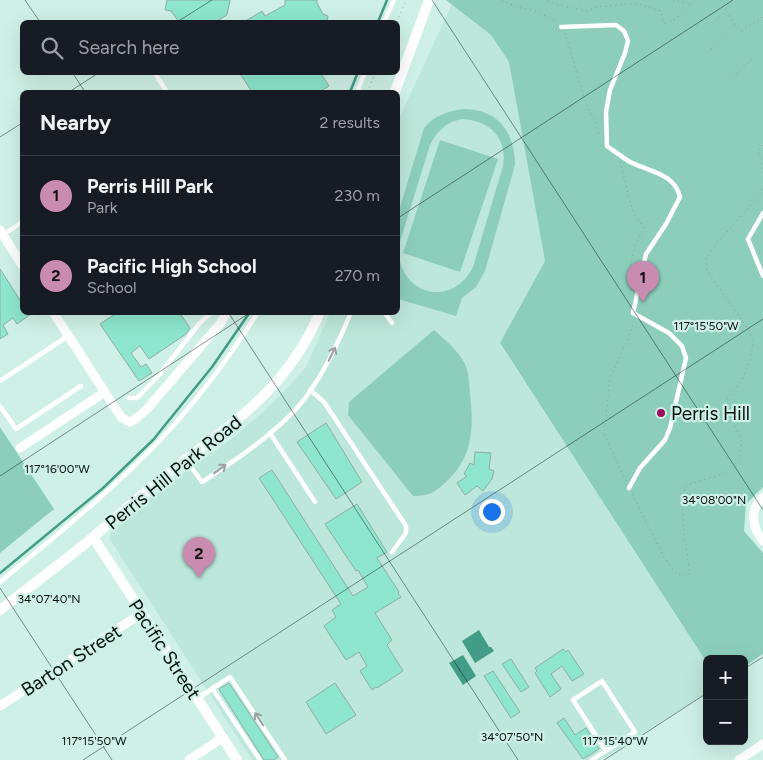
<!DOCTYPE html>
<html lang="en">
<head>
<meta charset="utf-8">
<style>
	body { margin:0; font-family:Figtree,sans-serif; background:#20242c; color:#f1f3f6 }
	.controls { position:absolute; right:15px; bottom:15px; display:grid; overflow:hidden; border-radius:8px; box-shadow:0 5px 20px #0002 }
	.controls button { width:45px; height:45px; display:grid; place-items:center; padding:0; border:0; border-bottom:1px solid #363941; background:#171b24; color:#f1f3f6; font:25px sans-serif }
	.you { position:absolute; left:491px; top:511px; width:18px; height:18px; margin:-12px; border:4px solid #fff; border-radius:50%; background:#1a73e8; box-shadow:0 0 0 8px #1a73e833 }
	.badge { display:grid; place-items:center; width:32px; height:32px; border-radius:50%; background:#ca8bb1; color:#111; font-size:16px; font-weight:700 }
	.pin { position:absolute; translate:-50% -41px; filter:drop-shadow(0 1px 2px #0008) }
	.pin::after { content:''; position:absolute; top:26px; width:18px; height:15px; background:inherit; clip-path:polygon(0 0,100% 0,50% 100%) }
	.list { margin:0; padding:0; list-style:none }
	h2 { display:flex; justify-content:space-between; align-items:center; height:65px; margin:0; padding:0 20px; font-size:21px }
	h2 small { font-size:16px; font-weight:400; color:#9ea1a6 }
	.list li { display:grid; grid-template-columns:32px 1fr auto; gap:15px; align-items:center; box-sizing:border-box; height:80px; padding:0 20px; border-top:1px solid #363941 }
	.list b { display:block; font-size:19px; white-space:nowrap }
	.list p { margin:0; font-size:16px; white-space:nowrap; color:#9ea1a6 }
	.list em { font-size:16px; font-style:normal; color:#9ea1a6 }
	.icon { flex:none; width:28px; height:28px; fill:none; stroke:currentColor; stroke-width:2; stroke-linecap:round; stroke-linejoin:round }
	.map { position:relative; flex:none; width:763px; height:760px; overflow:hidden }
	.search { position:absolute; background:#171b24; box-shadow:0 5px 20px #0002; left:20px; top:20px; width:380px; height:55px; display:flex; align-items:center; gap:12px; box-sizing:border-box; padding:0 18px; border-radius:8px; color:#9ea1a6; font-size:19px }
	.panel { position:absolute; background:#171b24; box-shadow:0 5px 20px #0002; left:20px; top:90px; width:380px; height:225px; border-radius:8px }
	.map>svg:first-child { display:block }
</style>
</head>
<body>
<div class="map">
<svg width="763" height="760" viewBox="0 0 763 760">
	<rect width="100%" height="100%" fill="#cff0e6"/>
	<path fill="#bde7da" d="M452,4L491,35L509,62L545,261L500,344L707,663V693L601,760H252L109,538L111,533L146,501L238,434L275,401L306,367L330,313L398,312V121Z"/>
	<path fill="#8dcebb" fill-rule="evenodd" d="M446,0H763V487L746,504L744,531L763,553V654L744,667V659H707V663L500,343L545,261L509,62L491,35Z
		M464,109C498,109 515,133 515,165L485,271L476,287L462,298L456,316L398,299V214L424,128C435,115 448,111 464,109ZM462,119C489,120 508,138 503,166L473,267C451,311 395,293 399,245L430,145C437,131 446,122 462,119Z
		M440,140L498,159L460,272L403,253Z
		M434,330C444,339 459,351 465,364C469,373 469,383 470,394C474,428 473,458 446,482C434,493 429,496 413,496L348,415L349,402Z
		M0,427L54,509L0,553Z"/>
	<path fill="#429c86" d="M479,630L489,647H491L494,651L475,663L462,641Z
		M463,655L476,676L463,685L449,663Z"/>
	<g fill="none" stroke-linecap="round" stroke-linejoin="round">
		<path stroke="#429c86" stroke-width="2.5" d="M378,22L387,0
			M350,92L358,72
			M0,573L102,489L153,440L212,367L250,312"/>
	</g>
	<path fill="#8de6cd" stroke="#8faea4" d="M167,0H230L227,15L215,22H179L171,11L165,10Z
		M285,0H317V3L323,14L328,16L327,22H244L262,11L265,16L285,5Z
		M239,72H320L329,86L319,92H252Z
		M0,269L22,303V312H34L17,324L13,318L3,325L8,334L0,339Z
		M118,312H179L190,328L186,334L149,359L140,346L131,353L141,367L146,364L152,373L139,381L100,324Z
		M326,423L362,482L336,499L297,442Z
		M475,452L491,453L489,469L494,471L492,479L483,491L477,486L465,495L457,483L467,476L464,474L470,463L474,465Z
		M272,470L353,596L368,587L358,570L356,571L325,524L357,504L387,552L377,558L399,592L398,593L401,597L375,613L392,640L387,645L403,671L377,688L376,687L372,690L360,671L367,666L359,652L346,660L324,626L336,617L332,610L341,604L259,478Z
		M563,649L566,652L568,650L584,674L572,681L562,666L551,674L561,689L550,697L535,673L537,671L535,668Z
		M511,659L529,687L521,692L502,664Z
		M493,671L520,712L511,718L484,676Z
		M229,683L278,757L274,760H264L219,689Z
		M335,683L356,715L326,734L306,702Z
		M564,718L575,735L586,728L599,749L583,759L557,723Z"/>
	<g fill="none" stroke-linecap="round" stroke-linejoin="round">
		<path stroke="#88a19a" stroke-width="1" stroke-dasharray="1 4" stroke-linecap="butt" d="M502,0L517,7L536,11L557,22
			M548,0L558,5L587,11L598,7L635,3L661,11L664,23C676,23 687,8 695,0
			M579,0H586
			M673,0L691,4
			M727,11L734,24L736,22
			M716,21L726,10L721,0
			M397,22L406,0
			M734,24L741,31L763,17
			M565,33L586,104L595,121L600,137
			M711,49L728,33
			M733,77L752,59
			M367,92L376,72
			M763,145L758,152L761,158L763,173
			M620,162L633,212L644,228L635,246L629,271L631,292
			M626,481L604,434L610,378L627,341L634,321
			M632,494L663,555L677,575L690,574L684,536L682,495L687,485L725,473L739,460L742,443L728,409L727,399L742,380L750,360L753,344L750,332L707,270L706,258L717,243L760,195L763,186"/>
		<path stroke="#fff" stroke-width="4.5" d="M384,22L394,0
			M561,27L616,25L624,31L628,41L625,53L610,90L606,112L607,146C614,151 622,157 630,162C650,172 674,173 680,197L666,224L646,254L633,313L669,333L682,346L686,358L670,428L665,440L640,468L629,488
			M154,72L167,92
			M357,92L365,72
			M763,213L748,239L763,276
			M3,235L22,222
			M384,312L392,323
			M0,381L68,336
			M310,390L324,402L406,526V533L392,552
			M129,398H137L159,375L199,324L205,318L213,312
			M0,406L16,429L81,386
			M270,433L315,502
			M186,460L202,482C236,460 282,429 306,397C325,371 339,342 351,312
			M0,582C60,532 122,483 174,425C205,390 233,352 258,312
			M212,688L260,760
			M198,698L230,677L285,760
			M592,760L635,732L602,681L573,700L606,751"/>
		<path stroke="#fff" stroke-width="9" d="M0,230L22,265
			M53,312L117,411L122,418L130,422L137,418L147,409L220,324L227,312
			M20,448L105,392
			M763,497C749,510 752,527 763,541
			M0,706L142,613
			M189,760L222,738
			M739,760L763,744"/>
		<path stroke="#fff" stroke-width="10" d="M395,92L429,0
			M93,537L237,760
			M0,610C27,589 55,568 81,547C108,525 133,502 160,480C225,427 285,395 320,312"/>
	</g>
	<defs><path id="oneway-shaft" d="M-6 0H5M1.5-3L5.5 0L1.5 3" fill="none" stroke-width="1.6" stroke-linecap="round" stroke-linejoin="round" transform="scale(1.25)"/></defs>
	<g stroke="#9b9f9e">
		<use href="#oneway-shaft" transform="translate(332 354) rotate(-64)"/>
		<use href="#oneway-shaft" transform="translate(220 469) rotate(-36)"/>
		<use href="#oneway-shaft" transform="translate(259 719) rotate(-123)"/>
	</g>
	<path fill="none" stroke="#05100d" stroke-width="1" stroke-opacity="0.45" d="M25,0L40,22M432,0L763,510M177,22L212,0M72,72L85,92M69,92L100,72M0,137L22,123M398,218L733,0M228,312L518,760M0,476L251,312M0,588L112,760M744,669L763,657M83,760L763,319M604,760L707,693"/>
	<circle fill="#9b0c5d" stroke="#cff0e6" stroke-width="2" cx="661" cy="413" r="5"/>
	<g text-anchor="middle" stroke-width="4.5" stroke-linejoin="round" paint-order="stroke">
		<g font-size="19" fill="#05100d" stroke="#cff0e6" text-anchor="start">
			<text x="671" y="420">Perris Hill</text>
		</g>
		<g font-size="19" fill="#05100d" stroke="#cff0e6">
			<text transform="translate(173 472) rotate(-39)" y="7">Perris Hill Park Road</text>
			<text transform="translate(165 649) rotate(57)" y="7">Pacific Street</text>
			<text transform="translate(71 660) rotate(-33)" y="7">Barton Street</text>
		</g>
	</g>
	<g font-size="12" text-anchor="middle" fill="#05100d" stroke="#cff0e6" stroke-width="4.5" stroke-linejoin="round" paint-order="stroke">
		<text x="706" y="330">117°15'50"W</text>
		<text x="57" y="473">117°16'00"W</text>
		<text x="714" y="504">34°08'00"N</text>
		<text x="49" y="603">34°07'40"N</text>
		<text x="512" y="741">34°07'50"N</text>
		<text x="94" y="745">117°15'50"W</text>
		<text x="615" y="745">117°15'40"W</text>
	</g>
</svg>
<div class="controls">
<button>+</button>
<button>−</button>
</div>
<div class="you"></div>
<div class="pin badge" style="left:643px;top:302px">1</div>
<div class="pin badge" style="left:199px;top:578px">2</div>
<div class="search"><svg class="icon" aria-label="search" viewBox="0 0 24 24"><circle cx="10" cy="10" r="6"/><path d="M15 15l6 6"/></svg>Search here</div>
<section class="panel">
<h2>Nearby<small>2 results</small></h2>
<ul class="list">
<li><span class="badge">1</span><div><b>Perris Hill Park</b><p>Park</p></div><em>230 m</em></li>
<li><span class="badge">2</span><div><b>Pacific High School</b><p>School</p></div><em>270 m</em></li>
</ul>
</section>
</div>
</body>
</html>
